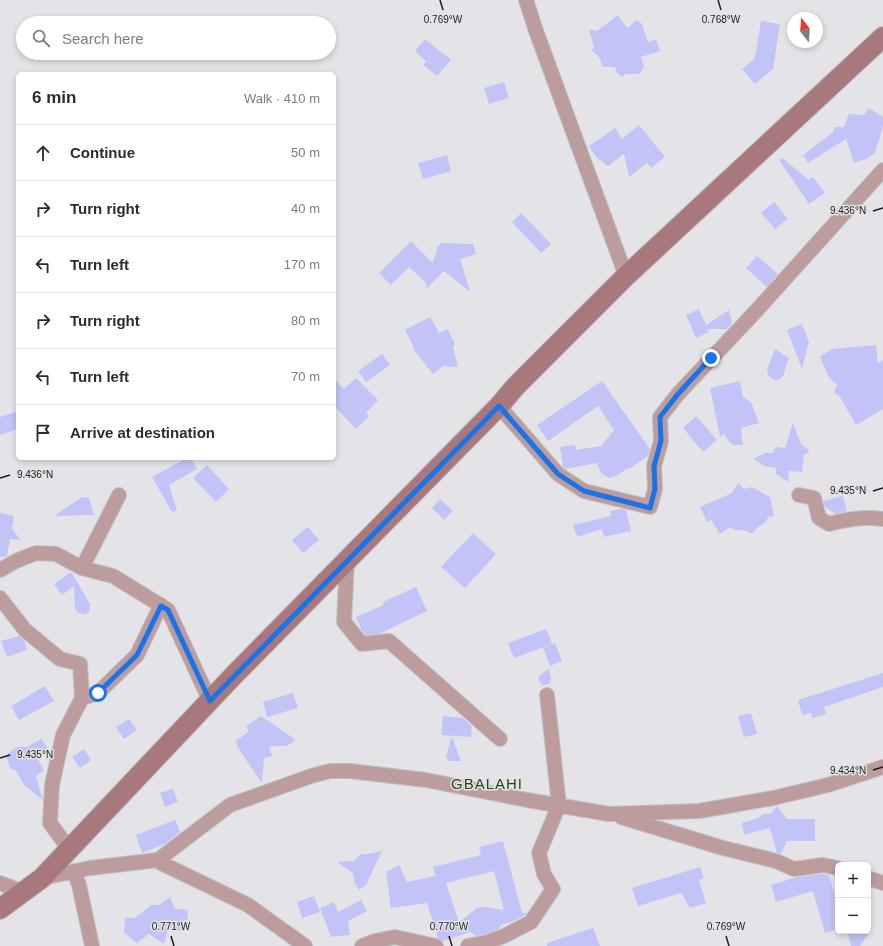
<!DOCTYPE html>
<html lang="en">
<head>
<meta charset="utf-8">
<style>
	body { margin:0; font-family:Helvetica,sans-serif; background:#f2f2f3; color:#2b2b33 }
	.controls { position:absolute; right:12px; bottom:12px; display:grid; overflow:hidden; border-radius:6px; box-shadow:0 2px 6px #0003 }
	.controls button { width:36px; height:36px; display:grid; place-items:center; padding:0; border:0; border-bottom:1px solid #e1e1e2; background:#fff; color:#2b2b33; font:20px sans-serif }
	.compass { position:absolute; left:787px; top:12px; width:36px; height:36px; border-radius:50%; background:#fff; box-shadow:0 2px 6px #0003; rotate:343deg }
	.stop { position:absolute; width:12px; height:12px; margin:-9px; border:3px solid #1a73e8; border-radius:50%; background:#fff }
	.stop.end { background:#1a73e8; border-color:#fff; box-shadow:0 1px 4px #0008 }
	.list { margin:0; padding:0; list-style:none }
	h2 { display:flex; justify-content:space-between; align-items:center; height:52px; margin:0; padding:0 16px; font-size:17px }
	h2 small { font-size:13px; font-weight:400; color:#7c7c81 }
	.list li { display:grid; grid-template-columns:26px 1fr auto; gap:12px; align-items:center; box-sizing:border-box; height:56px; padding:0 16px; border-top:1px solid #e1e1e2 }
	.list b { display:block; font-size:15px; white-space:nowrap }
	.list em { font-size:13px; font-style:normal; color:#7c7c81 }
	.icon { flex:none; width:22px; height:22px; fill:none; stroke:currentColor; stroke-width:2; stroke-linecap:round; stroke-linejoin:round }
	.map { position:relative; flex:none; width:883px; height:946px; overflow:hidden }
	.search { position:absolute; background:#fff; box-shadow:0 2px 6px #0003; left:16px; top:16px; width:320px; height:44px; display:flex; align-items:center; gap:10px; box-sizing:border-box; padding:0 14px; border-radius:22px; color:#7c7c81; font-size:15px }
	.panel { position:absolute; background:#fff; box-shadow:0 2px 6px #0003; left:16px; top:72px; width:320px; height:388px; border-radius:6px }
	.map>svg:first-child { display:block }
</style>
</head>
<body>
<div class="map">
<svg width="883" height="946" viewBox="0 0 883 946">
	<rect width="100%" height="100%" fill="#e4e4e8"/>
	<path fill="#c2c4f7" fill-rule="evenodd" d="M618,15L627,28L637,20L642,24L648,42L656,39L660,51L641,57L644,67L642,71L639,74H626L622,77L617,73L615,67H603L599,57L592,51L594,46L589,30L597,31Z
		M761,21L780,24L773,69L755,84L742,69L755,58Z
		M425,39L451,60L437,76L423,65L426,61L415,51Z
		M504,82L509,98L489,104L484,88Z
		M869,108L883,117V126L875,153L866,159L854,163L846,139L808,163L803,155L833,132L835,127H844L849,114L864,115Z
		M639,125L665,157L651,168L647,163L629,177L624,154L608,166L596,157L589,146L615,128L622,139Z
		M447,155L451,171L423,179L418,163Z
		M782,158L809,180L813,177L825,193L809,204L779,160Z
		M774,202L788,219L775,229L761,213Z
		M521,213L551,244L541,253L512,222Z
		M411,241L433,263L438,246L442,243L473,244L476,254L460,259L470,292L444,271L425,290L427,284L409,267L391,285L379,273Z
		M757,256L778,274L767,287L746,268Z
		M699,309L706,325L729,310L732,322L731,325L727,329H708L709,332L696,338L686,315Z
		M430,317L439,333L448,329L455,345L453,346L458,367L443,366L433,374L413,349L414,348L405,330Z
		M802,324L809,342L802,369L787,330Z
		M876,345L878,363L883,360V409L856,425L840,397L834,392L837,384L829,378L820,357L831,349Z
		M775,349L789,358L783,376L780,379L775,380L771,378L768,375L767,370Z
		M382,354L390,365L366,382L358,371Z
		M356,378L378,400L366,413L369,416L356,429L334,406V379L344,389Z
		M602,381L650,449L648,456L629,469L628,468L616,476L610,478L605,476L601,473L597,463L565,469L563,467L560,447L575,445L576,450L601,446L614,430L598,406L548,441L537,425Z
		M740,381L743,397L751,402L759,423L741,428L743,445H733L730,443L724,434L720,437L710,388Z
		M18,411V429L0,435V417Z
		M696,416L717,440L703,452L683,428Z
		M793,423L801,444L810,451L804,455L802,472L789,471L788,482L776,474V468L764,466L753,459L765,453H773L776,447L785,448Z
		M187,458H191L197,469L169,485L177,510L172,512L152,477Z
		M207,465L229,489L216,502L193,478Z
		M738,483L744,489L752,487L770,497L774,516L768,517L766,522L757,528L753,533H750L744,530H735L730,527L720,534L711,520L707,522L700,507L732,493Z
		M843,496L847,511L835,514L825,507L823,501Z
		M82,497L89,498L94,515L54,516Z
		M440,499L453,511L444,520L432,508Z
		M620,509L626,510L631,531L604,537L602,529L577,537L573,525L611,516L610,511Z
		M0,513L14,516L12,529L21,540L10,539L7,556L6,557H0Z
		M308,527L319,540L303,553L292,540Z
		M473,533L496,554L465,588L441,567Z
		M71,572L90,604L89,612L85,614H81L77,612L75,608L74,586L62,595L54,584Z
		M416,587L427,611L379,634L366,635L361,629L356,617L384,605L383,602Z
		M546,629L552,644L514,658L508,643Z
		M19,636L24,640L27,650L7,657L1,641Z
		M555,643L562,661L550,666L543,648Z
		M549,669L551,679L550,683L546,685H542L538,679L540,675Z
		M883,673V687L824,707L826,714L812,718L811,713L802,715L798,700Z
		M45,686L54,701L19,720L11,706Z
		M293,693L298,708L267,717L263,702Z
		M751,713L757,734L744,737L738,716Z
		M261,716L296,740L287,746H269L272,756L264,758L262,783L238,748L236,741L249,731L246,726Z
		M443,716L463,718L472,726L471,737L441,735Z
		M129,719L137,730L124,739L116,727Z
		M452,736L461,761H448L446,756Z
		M42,739L48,750L37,757L44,771L36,776L43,800L25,786L15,770L10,769L6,755L17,747H26Z
		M84,749L91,760L80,768L72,757Z
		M173,789L178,802L165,807L160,793Z
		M777,806L787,819H815V841H787L781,854L777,853L770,828L744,835L742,823L758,818L763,814H771Z
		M175,820L180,832L165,844L142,853L136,835Z
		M503,841L522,913H527L525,915L512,922L501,925L499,929L483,935L476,936L470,932L443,941L438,938L427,903L391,908L386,872L399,865L407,882L436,876L433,867L481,855L479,847ZM494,871L504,910L484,907L477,908L459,922L446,883Z
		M382,851L366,885L359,890L354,882L353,873L337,862L354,861L361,854H367Z
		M700,867L704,878L699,880L706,903L690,908L681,893L638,906L632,888Z
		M823,874L829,875L838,906V929L825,933L813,891L776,902L771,885L797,877Z
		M314,896L320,912L302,918L297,902Z
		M170,897L175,909L188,910L187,931L168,930L164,944L149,934L137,943L124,933L125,918H135L151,905H159Z
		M361,900L367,911L348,921L350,935L331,937L320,908L334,902L338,912Z
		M873,927L860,946H851L848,934L859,931H868V928Z
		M593,928L600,946H547V943Z"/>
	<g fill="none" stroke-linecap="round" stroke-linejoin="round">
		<g stroke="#c0c0c3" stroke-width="16">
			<path id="street" d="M526,0L536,31L626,276
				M499,406L558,474L584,491L650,507L655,489L654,466L661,441L660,417L678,394L757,310L883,170
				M799,495L814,498L819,518L829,524C847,519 864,516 883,519
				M347,560L344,622L362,644L389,641L500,739
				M82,568L119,495
				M0,570L16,561L36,553L56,554L82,568L113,576L139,592L168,610L210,701
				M0,598L25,630L60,659L80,664L82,698L63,735L52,785L50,823L69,849
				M82,698L98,693L137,655L161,605
				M621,817L723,848L776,861L794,869L823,865L838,868
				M158,860L161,863L248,905L305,946
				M74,871L79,885L92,946
				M42,878L90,868L158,860L230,805L311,776L330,771H350L426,780L527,800L609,814L699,811L773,798L828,785L883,767
				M868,878L883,883
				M0,883L24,892
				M362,946L375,941L395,937L436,946
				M468,946L485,943L504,936L531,922L553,889L544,874L539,853L559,805L547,695"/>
		</g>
		<g stroke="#c0c0c3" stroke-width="22">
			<path id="secondary" d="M0,909L42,878L234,675L499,406L515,387L626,276L883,37"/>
		</g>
		<use href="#street" stroke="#bd9c9e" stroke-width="14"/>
		<use href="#secondary" stroke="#a8787c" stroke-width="20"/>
	</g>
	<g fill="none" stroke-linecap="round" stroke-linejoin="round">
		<path stroke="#1a73e8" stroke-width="5" d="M98,693L137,655L161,606L168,610L210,701L499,406L558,474L584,491L650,508L655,489L654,466L661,441L660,417L678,394L711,358"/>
	</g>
	<path fill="none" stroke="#1a1a1b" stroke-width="1.5" d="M440,0L443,10M718,0L721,10M873,211L883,208M0,478L10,475M873,491L883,488M0,758L10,755M873,770L883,767M171,936L174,946M449,936L452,946M726,936L729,946"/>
	<g text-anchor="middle" stroke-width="3" stroke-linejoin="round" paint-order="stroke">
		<g font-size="15" letter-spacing="1" fill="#22490a" stroke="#e4e4e8">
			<text x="487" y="789">GBALAHI</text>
		</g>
	</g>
	<g font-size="10" text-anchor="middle" fill="#1a1a1b" stroke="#e4e4e8" stroke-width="3" stroke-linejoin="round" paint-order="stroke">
		<text x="443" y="23">0.769°W</text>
		<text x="721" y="23">0.768°W</text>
		<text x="848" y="214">9.436°N</text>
		<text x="35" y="478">9.436°N</text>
		<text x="848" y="494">9.435°N</text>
		<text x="35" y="758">9.435°N</text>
		<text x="848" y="774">9.434°N</text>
		<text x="171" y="930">0.771°W</text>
		<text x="449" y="930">0.770°W</text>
		<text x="726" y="930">0.769°W</text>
	</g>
</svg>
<div class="controls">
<button>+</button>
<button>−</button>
</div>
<svg class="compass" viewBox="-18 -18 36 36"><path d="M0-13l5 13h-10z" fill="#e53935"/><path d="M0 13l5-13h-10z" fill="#7c7c81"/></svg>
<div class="stop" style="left:98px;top:693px"></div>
<div class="stop end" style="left:711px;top:358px"></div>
<div class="search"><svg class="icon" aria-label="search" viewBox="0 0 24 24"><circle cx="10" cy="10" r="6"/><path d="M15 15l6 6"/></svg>Search here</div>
<section class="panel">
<h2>6 min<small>Walk · 410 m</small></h2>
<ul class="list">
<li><svg class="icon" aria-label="ahead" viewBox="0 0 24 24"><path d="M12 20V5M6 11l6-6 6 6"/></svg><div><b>Continue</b></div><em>50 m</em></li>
<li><svg class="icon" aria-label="right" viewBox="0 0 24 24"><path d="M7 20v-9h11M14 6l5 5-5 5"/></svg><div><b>Turn right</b></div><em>40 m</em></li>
<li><svg class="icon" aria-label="left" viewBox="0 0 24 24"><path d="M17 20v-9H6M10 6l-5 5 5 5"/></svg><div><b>Turn left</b></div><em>170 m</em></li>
<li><svg class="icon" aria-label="right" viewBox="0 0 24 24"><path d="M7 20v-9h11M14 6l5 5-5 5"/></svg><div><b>Turn right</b></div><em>80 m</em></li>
<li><svg class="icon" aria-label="left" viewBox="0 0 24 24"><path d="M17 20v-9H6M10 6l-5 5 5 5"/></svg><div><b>Turn left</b></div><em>70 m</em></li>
<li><svg class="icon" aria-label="arrive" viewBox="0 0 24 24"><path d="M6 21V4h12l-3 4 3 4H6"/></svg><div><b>Arrive at destination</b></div></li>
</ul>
</section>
</div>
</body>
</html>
